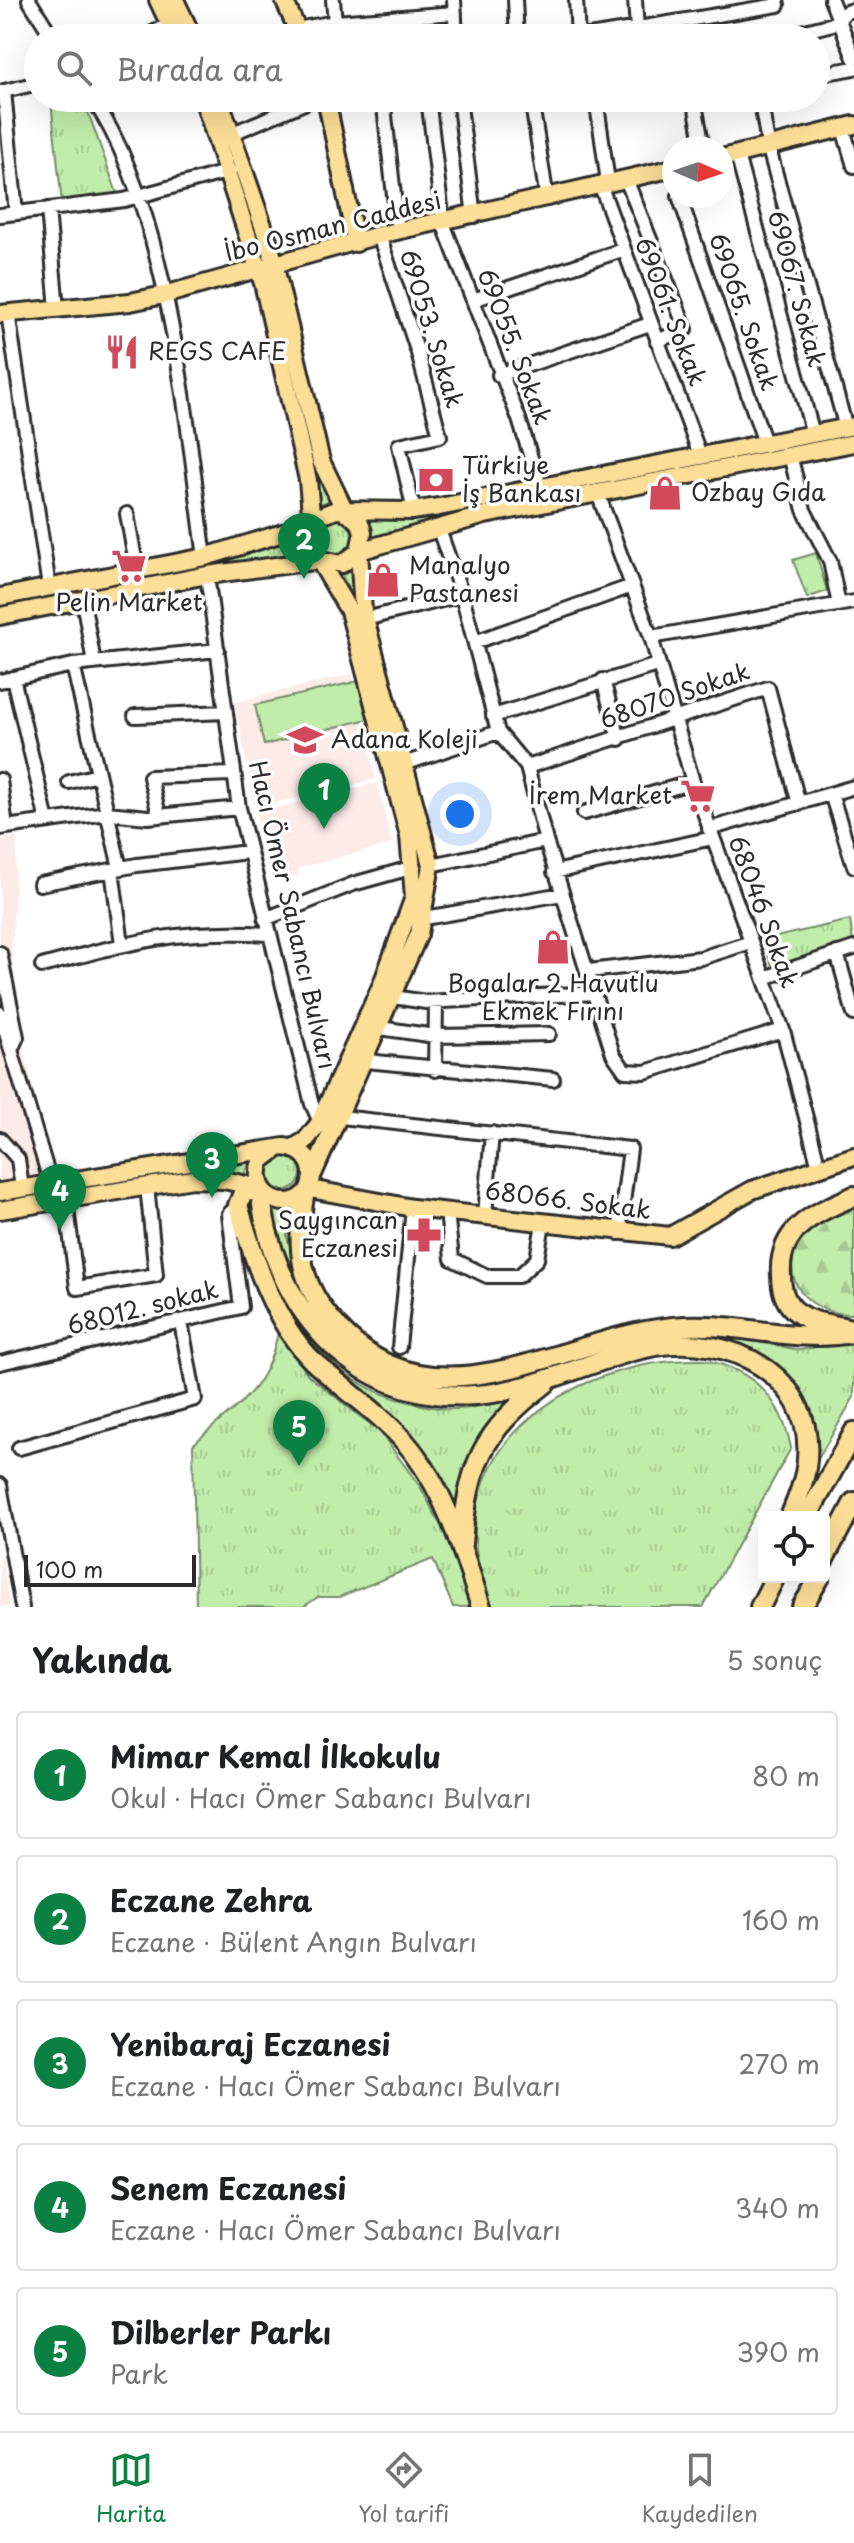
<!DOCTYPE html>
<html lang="tr">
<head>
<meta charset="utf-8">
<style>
	body { margin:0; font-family:"Playpen Sans",sans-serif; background:#f6f6f6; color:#202124 }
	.controls { position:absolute; right:24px; bottom:24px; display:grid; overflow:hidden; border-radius:8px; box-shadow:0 8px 32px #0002 }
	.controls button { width:72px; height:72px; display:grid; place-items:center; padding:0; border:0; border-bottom:2px solid #e0e0e0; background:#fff; color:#202124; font:40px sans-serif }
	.compass { position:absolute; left:662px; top:136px; width:72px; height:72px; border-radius:50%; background:#fff; box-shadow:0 8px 32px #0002; rotate:92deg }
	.scale { position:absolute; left:24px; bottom:20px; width:172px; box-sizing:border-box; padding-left:8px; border:4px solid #2b2b2b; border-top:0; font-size:22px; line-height:28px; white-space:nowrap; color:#2b2b2b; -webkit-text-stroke:6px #fff; paint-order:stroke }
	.you { position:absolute; left:460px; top:814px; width:28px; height:28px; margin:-20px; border:6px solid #fff; border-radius:50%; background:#1a73e8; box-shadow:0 0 0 12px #1a73e833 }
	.badge { display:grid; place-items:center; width:52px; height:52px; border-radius:50%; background:#0b8043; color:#fff; font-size:26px; font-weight:700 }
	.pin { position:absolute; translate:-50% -66px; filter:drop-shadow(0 2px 4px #0008) }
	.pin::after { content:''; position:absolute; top:42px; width:28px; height:24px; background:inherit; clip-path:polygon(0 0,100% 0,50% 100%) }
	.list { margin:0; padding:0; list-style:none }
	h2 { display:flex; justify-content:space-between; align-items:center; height:104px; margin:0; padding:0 32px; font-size:34px }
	h2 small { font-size:26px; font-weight:400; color:#757577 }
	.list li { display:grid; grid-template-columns:52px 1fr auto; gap:24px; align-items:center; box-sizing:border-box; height:128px; margin:0 16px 16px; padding:0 16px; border:2px solid #e0e0e0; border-radius:8px }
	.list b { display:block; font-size:30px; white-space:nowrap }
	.list p { margin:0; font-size:26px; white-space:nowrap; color:#757577 }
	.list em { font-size:26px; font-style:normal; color:#757577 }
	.icon { flex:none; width:44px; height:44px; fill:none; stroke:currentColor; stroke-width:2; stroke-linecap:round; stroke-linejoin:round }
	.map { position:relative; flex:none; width:854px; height:1607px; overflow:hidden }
	.search { position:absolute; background:#fff; box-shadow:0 8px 32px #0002; left:24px; right:24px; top:24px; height:88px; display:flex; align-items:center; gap:20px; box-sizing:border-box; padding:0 28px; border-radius:44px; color:#757577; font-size:30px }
	.sheet { height:824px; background:#fff }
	nav { display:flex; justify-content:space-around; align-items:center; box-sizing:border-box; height:112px; border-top:2px solid #e0e0e0; background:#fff; font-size:22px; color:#757577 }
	nav a { display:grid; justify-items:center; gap:4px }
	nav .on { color:#0b8043 }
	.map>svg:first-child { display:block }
</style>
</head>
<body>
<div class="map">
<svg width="854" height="1607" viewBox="0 0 854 1607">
	<defs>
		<pattern id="grass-tufts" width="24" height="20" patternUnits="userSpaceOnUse" patternTransform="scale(2)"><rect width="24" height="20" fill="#c1edaa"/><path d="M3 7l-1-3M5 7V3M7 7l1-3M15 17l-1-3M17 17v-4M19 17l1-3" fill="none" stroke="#a6cb92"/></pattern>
		<pattern id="forest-firs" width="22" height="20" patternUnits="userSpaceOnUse" patternTransform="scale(2)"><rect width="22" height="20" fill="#c1edaa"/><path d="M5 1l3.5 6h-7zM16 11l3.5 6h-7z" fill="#a6cb92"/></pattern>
	</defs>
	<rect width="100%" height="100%" fill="#fff"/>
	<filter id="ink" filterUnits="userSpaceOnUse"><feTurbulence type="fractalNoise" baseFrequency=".0125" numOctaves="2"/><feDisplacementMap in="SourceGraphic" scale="16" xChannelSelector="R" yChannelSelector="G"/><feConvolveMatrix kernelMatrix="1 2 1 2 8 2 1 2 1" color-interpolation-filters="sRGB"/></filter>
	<g filter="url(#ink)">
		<path fill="#fdebe8" d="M352,674L376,779L255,808L235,702Z
			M377,783L392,844L298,868L299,875L273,882L256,813Z
			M17,837L12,948L16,1014L52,1171L0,1181V840Z
			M0,1549L10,1607H0Z"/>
		<path fill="url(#grass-tufts)" stroke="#768c6a" stroke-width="2" d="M54,98H83L118,196L62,204L51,101Z
			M271,280L331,500L317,505Z
			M854,432L446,516L373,540L370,520L420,517Z
			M318 537a18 18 0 1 1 36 0a18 18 0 1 1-36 0Z
			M296,536L303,556L221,566L0,609V605C96,586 207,576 296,536Z
			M816,553L827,591L807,598L793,560Z
			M355,565L424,860L416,924L316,1156L307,1147L324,1129L403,949L413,923L422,876L420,861L356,608L341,572Z
			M850,920L854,950L774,972L763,940Z
			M267 1173a17 17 0 1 1 34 0a17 17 0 1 1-34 0Z
			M252,1158L244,1175H173L0,1202V1199Z
			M271,1206H291L287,1237L302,1286L327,1325L423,1381L620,1342L707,1332L800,1350L854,1340V1397L818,1459L814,1430L804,1403L780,1370L749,1350L703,1338L572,1362L481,1387H423L349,1354L297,1289L277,1237Z
			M254,1234C285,1309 322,1383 409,1402C428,1407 450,1411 470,1408C486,1406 502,1401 518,1397L466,1470L454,1521L436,1480L316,1357L276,1299Z
			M278,1332L309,1376L380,1432L421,1488L452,1547L470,1607H453L433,1559L339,1597H318L303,1607H196L193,1445C236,1403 265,1396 278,1332Z
			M704,1360C753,1370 781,1397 791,1448L703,1607H493C424,1457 567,1357 704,1360Z"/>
		<path fill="url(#forest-firs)" stroke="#768c6a" stroke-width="2" d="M854,1205V1314C811,1316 774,1280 802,1238C813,1221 837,1214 854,1205Z"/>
		<path fill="#c1edaa" stroke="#768c6a" stroke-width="2" d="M359,681L368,719L264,745L255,705Z"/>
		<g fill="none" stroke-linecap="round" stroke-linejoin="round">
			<g stroke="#2b2b2b" stroke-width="18">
				<path id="minor" d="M29,0L53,38
					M333,0L335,22
					M454,0L456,38
					M515,0L517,38
					M576,0L578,38
					M635,0L637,30
					M831,0L854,58
					M297,29L335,22L455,13
					M143,38L170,24
					M577,38L778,5L777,0
					M777,38L833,24L846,12L854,10
					M816,75L854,68
					M4,91L16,213
					M0,92L38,83
					M92,98C169,210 186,422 205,557
					M383,98L398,231
					M428,98L443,223L519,419L540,487
					M459,98L474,216
					M531,98L547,199
					M596,98L608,182
					M694,98L703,148
					M760,98L769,149L846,428
					M843,128L854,166
					M233,133L316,98
					M737,155L813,434
					M626,179L686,329L657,341
					M600,184L700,455
					M679,196L765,443
					M48,209L57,309
					M0,215L124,200L230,171
					M379,235L418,353L440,436L399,445L414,511
					M473,300L622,250
					M8,313L49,587
					M499,375L650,324
					M790,455L804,510L830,561L839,605
					M597,491L651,637L693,782L783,1030L819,1167
					M127,514L137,570
					M207,575L239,808L312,1104L320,1122
					M83,600L94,663
					M365,619L462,595
					M651,637L854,602
					M475,642L632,586
					M73,665L120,868
					M13,678L47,821
					M603,680L619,739
					M0,681L73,665L218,650
					M135,716L225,712
					M493,716L657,665
					M404,764L498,732
					M527,767L768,688L799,804
					M0,780L6,827L1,828
					M69,782L98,775
					M831,794L854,866
					M584,813L693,782
					M159,815L150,777L232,774
					M6,827L107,813L148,817L239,808
					M709,829L854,787
					M546,841L613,1054L625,1071L645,1072L783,1030
					M431,865L546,841L527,767L498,732L462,595L438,527
					M112,870L122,944
					M554,872L713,838
					M40,884L137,865L248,852
					M425,918L562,894
					M265,919L353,884L414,867
					M0,953L17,1037L11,1050
					M837,953L854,1014
					M42,966C127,943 180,928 269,934
					M589,971L701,958L751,942
					M764,978L854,948
					M393,997L426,1002L596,993
					M0,1013L51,1184
					M380,1028L435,1036L549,1034
					M366,1061L553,1079
					M435,1070L436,1002
					M341,1117L630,1149L619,1233
					M0,1139L18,1159L22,1188
					M66,1199L77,1288L156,1275L147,1186
					M447,1211L452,1259L487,1276H519L537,1259L543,1223
					M485,1215L492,1133
					M399,1347L413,1208
					M0,1363L241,1307L229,1214L238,1205
					M19,1448L195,1399L181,1322
					M0,1485L22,1607"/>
			</g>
			<g stroke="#2b2b2b" stroke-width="22">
				<path id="major" d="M158,0L176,38
					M175,0L193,38
					M284,0L301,38
					M203,98L263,283L308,480L312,524L309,543L349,611L409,836L414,897L382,984L318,1125L305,1141L293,1148
					M219,98L270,246L321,461L345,511
					M326,98L356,243
					M722,158L854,125
					M0,314L130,302L164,295L379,235L674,168
					M0,597L205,557L312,524L318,517L336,510L412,511L439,507L854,426
					M0,616L207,575L321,560L342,564L359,551L485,515L854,443
					M313,1174L419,934L431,865L363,611L359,551L363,532L360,523L345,511
					M310,1189L413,1208L670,1236L752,1190L854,1156
					M0,1192L284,1147C310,1150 319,1172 306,1194C281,1215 250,1192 261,1161L278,1148
					M0,1210L193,1179L224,1180L260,1188"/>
			</g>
			<g stroke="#2b2b2b" stroke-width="24">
				<path id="highway" d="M304,1196C296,1248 299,1285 336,1325C433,1434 559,1338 673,1327C734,1320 789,1344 854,1333
					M851,1329C833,1324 814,1324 798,1313C785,1304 781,1291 781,1275C778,1227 816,1213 854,1196
					M807,1517L854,1432
					M462,1544C468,1464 482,1432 546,1383
					M824,1559L854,1502
					M481,1607C463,1551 445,1488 405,1442C378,1411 344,1390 314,1362C273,1322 254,1259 238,1205L243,1193L260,1188C270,1304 352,1404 475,1395C537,1391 595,1357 656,1346C729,1334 814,1374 807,1459C806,1478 797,1500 790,1517
					M760,1607L775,1577
					M802,1607L820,1577"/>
			</g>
			<use href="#minor" stroke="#fff" stroke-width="12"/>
			<use href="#major" stroke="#fcde96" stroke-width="16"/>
			<use href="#highway" stroke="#fcde96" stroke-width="18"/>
		</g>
	</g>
	<defs>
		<g id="restaurant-bare" transform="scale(2.76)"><path d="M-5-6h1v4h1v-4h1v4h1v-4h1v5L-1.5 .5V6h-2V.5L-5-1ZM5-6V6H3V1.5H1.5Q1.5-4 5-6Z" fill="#d1495b" stroke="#fff" stroke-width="2.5" paint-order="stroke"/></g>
		<g id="bank-bare" transform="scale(2.76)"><path d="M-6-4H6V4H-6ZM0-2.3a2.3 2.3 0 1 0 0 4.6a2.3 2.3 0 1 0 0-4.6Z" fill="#d1495b" stroke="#fff" stroke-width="2.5" paint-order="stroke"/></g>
		<g id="shop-bare" transform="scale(2.76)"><path d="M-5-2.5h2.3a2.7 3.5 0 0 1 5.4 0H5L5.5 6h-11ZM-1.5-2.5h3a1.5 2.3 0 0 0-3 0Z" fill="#d1495b" stroke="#fff" stroke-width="2.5" paint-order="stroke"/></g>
		<g id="supermarket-bare" transform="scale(2.76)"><path d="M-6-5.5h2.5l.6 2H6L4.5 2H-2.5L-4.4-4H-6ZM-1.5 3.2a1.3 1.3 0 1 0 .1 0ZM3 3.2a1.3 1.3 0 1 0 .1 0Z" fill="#d1495b" stroke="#fff" stroke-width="2.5" paint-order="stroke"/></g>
		<g id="school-bare" transform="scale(2.76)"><path d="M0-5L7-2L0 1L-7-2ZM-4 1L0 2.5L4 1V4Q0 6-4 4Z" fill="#d1495b" stroke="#fff" stroke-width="2.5" paint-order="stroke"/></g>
		<g id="pharmacy-bare" transform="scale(2.76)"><path d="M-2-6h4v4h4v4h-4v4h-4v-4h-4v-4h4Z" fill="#d1495b" stroke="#fff" stroke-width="2.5" paint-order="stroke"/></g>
	</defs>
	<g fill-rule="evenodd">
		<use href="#restaurant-bare" x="122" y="352"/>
		<use href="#bank-bare" x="436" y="480"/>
		<use href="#shop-bare" x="665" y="493"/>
		<use href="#supermarket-bare" x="129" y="566"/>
		<use href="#shop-bare" x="383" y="580"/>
		<use href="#school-bare" x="305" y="740"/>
		<use href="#supermarket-bare" x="698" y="796"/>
		<use href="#shop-bare" x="553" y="947"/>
		<use href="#pharmacy-bare" x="424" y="1235"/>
	</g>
	<g text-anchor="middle" stroke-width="7" stroke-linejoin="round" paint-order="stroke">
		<g font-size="24" fill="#2b2b2b" stroke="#fff">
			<text transform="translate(333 227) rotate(-14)" y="8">İbo Osman Caddesi</text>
			<text transform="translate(796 289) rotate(75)" y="8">69067. Sokak</text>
			<text transform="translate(670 312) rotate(69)" y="8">69061. Sokak</text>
			<text transform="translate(743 312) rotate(71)" y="8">69065. Sokak</text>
			<text transform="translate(431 329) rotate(73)" y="8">69053. Sokak</text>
			<text transform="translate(514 347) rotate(69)" y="8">69055. Sokak</text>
			<text transform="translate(675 696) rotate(-19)" y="8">68070 Sokak</text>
			<text transform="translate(763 912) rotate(70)" y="8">68046 Sokak</text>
			<text transform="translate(292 915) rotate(77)" y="8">Hacı Ömer Sabancı Bulvarı</text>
			<text transform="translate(568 1201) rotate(7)" y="8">68066. Sokak</text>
			<text transform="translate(143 1308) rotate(-14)" y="8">68012. sokak</text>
		</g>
		<g font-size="24" fill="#2b2b2b" stroke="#fff" text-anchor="start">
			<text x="148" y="360">REGS CAFE</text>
			<text x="462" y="474">Türkiye<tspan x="462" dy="28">İş Bankası</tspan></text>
			<text x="691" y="501">Ozbay Gıda</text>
			<text x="409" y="574">Manalyo<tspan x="409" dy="28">Pastanesi</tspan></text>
			<text x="129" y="611" text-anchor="middle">Pelin Market</text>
			<text x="331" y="748">Adana Koleji</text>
			<text x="672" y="804" text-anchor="end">İrem Market</text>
			<text x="553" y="992" text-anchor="middle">Bogalar 2 Havutlu<tspan x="553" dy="28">Ekmek Fırını</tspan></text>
			<text x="398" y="1229" text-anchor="end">Saygıncan<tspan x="398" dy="28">Eczanesi</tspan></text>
		</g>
	</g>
</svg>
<div class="controls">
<button><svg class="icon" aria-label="locate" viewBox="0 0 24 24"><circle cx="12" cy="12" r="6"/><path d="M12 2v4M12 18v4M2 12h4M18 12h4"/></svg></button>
</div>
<svg class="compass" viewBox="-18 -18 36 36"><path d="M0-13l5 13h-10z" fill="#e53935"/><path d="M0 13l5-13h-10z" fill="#757577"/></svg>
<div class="scale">100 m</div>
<div class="you"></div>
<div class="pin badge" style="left:324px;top:829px">1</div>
<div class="pin badge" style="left:304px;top:579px">2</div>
<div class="pin badge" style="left:212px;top:1198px">3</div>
<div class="pin badge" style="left:60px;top:1230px">4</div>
<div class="pin badge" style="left:299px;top:1466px">5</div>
<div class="search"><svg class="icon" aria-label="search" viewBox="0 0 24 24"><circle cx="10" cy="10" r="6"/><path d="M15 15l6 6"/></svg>Burada ara</div>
</div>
<section class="sheet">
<h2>Yakında<small>5 sonuç</small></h2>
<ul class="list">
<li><span class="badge">1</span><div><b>Mimar Kemal İlkokulu</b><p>Okul · Hacı Ömer Sabancı Bulvarı</p></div><em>80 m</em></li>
<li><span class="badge">2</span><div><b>Eczane Zehra</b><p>Eczane · Bülent Angın Bulvarı</p></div><em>160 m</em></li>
<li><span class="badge">3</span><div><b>Yenibaraj Eczanesi</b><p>Eczane · Hacı Ömer Sabancı Bulvarı</p></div><em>270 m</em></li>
<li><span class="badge">4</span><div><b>Senem Eczanesi</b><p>Eczane · Hacı Ömer Sabancı Bulvarı</p></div><em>340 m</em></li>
<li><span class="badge">5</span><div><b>Dilberler Parkı</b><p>Park</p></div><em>390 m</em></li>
</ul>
</section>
<nav>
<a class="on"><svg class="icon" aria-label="map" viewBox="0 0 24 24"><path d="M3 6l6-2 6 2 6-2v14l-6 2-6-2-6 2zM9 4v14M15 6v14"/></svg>Harita</a>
<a><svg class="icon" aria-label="directions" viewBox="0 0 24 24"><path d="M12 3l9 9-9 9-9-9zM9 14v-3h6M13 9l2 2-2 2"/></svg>Yol tarifi</a>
<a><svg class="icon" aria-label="saved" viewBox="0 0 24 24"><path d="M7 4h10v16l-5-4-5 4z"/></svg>Kaydedilen</a>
</nav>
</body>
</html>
